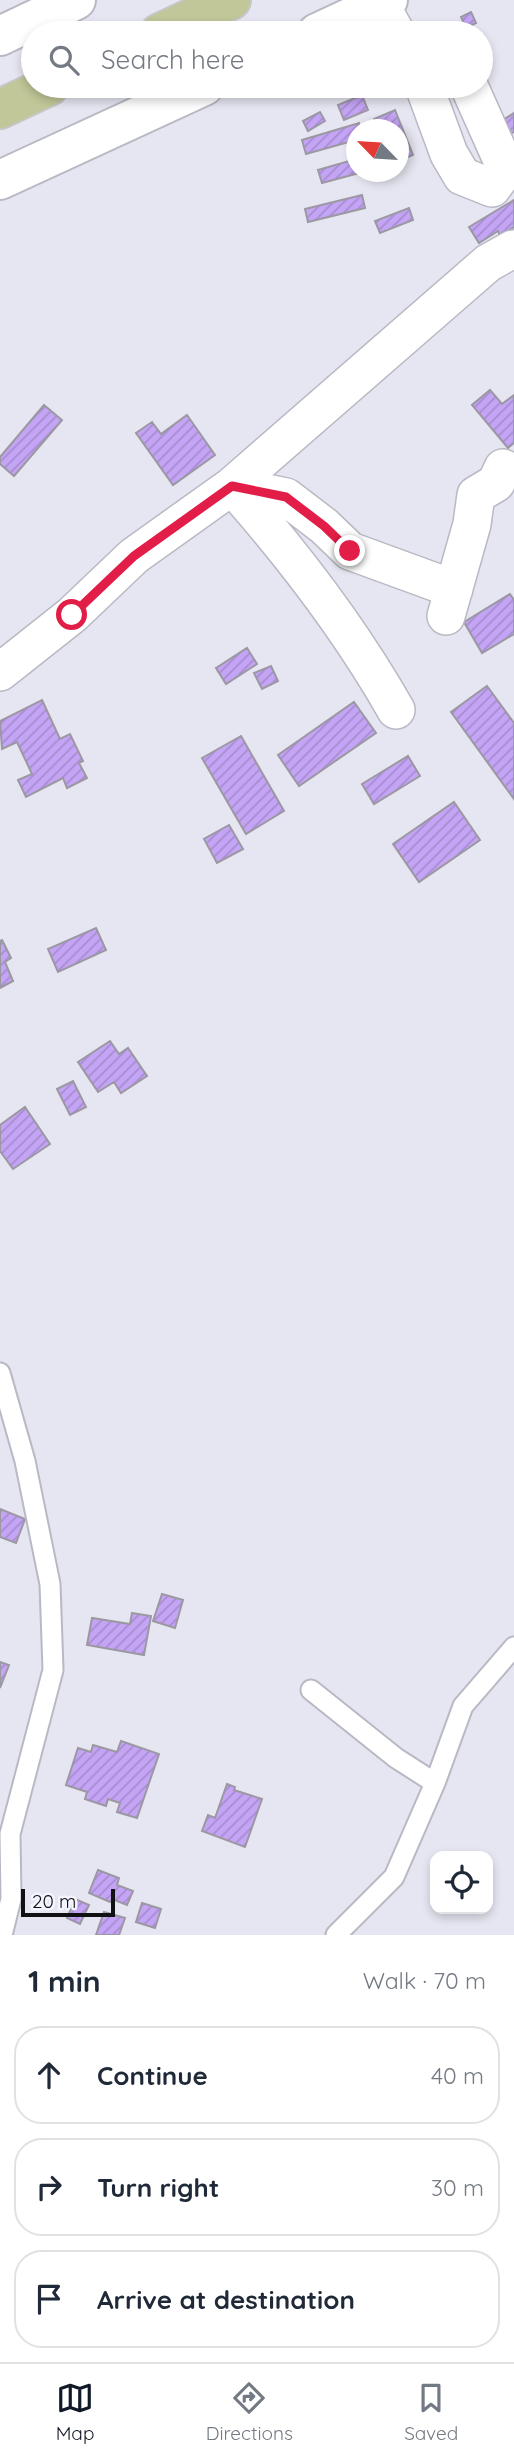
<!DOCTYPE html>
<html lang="en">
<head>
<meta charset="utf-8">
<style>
	body { margin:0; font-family:Quicksand,sans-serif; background:#f2f2f3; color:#1f2937 }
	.controls { position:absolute; right:21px; bottom:21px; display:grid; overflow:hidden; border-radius:14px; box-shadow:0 4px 10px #0003 }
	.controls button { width:63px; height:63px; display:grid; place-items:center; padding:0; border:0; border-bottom:2px solid #e0e1e3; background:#fff; color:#1f2937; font:35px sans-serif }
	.compass { position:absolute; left:346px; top:119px; width:63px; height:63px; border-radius:50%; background:#fff; box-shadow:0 4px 10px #0003; rotate:295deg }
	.scale { position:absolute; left:21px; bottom:18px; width:94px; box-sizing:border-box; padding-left:7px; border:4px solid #111114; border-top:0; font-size:19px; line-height:24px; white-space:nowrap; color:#111114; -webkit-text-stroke:5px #f4f4ff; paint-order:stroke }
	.stop { position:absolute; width:21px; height:21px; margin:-16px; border:5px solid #e11d48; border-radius:50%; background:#fff }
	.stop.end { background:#e11d48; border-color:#fff; box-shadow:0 2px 7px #0008 }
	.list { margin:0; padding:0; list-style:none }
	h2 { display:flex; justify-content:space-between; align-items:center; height:91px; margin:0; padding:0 28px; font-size:30px }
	h2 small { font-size:23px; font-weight:400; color:#747a83 }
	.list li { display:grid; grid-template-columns:46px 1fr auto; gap:21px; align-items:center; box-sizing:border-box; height:98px; margin:0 14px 14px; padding:0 14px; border:2px solid #e0e1e3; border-radius:28px }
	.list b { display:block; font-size:26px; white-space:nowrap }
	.list em { font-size:23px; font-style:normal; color:#747a83 }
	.icon { flex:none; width:38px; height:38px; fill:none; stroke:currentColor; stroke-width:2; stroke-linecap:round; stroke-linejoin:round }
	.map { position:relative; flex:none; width:514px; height:1935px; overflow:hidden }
	.search { position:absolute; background:#fff; box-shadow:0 4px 10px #0003; left:21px; right:21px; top:21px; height:77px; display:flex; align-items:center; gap:18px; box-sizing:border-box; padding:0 24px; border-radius:38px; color:#747a83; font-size:26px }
	.sheet { height:427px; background:#fff }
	nav { display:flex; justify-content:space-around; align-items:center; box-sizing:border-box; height:98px; border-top:2px solid #e0e1e3; background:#fff; font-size:19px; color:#747a83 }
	nav a { display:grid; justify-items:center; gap:4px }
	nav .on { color:#111827 }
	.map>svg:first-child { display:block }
</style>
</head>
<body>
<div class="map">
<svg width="514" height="1935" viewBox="0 0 514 1935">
	<defs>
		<pattern id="building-hatch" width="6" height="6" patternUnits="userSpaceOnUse" patternTransform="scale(1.75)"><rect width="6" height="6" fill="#c4a4f5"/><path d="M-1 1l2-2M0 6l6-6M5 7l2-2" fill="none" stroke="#a78cd1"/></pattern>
	</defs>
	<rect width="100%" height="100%" fill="#e6e6f2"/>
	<path fill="url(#building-hatch)" stroke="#9b98a2" stroke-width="2" d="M471,12L476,23L466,28L461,17Z
		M362,95L368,110L344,120L338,105Z
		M395,110L413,155L398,161V130H378L374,119Z
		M320,112L325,121L308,131L303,121Z
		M514,113V132L510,134L503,120Z
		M359,123L360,130H356V140L306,154L302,140Z
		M356,159V172H363L322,183L318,170Z
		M362,195L365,208L308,222L305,209Z
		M514,200V227L500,236L498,231L479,243L469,227Z
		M409,208L413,220L380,233L375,221Z
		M490,390L502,404L514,395V443L508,448L472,405Z
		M44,405L62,420L14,476L0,464V457Z
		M187,415L215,455L173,485L136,433L152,422L161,434Z
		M510,594L514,600V634L482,653L464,622Z
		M247,648L257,664L226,684L216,668Z
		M271,666L278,681L262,689L254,673Z
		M487,686L514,723V799L451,712Z
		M42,700L60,739L70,734L83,761L79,763L87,778L67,788L63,778L26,797L18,780L32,774L17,742L2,749L0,721Z
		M354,702L376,733L299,786L278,755Z
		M241,736L284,811L246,834L202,758Z
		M408,756L420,776L374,804L362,784Z
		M454,802L480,840L419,882L393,844Z
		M229,825L243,849L217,863L204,839Z
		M96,928L106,950L58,972L48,949Z
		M2,940L11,958L5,962L13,981L0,988V941Z
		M110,1041L119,1054L128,1048L147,1076L121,1093L114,1082L98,1092L78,1062Z
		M73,1081L86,1107L70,1115L57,1089Z
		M25,1107L50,1144L13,1169L0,1151V1125Z
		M0,1509L25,1519L16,1543L0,1537Z
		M162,1594L183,1600L175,1628L153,1621Z
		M132,1613L151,1616L144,1655L87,1645L92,1618L130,1624Z
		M0,1662L9,1665L0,1688Z
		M121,1741L159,1754L137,1818L117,1812L120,1803L108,1799L106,1806L85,1799L87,1792L66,1785L78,1748L91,1752L93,1745L117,1752Z
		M227,1784L235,1787L234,1790L262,1799L245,1847L202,1831L208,1815L215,1818Z
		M98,1870L119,1878L117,1885L133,1891L127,1905L112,1899L110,1902L89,1893Z
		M75,1899L89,1905L80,1924L67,1918Z
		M142,1903L161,1909L155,1928L136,1922Z
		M104,1912L125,1918L119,1935H96Z"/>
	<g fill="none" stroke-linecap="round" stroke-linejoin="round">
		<g stroke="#b9b9c4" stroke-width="23">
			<path id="service" d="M0,1373L25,1461L50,1584L53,1670L10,1834L11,1899L2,1935
				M311,1690L396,1758L435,1783
				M336,1935L394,1877L435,1783L463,1706L514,1647"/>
		</g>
		<g stroke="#b9b9c4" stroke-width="40">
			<path id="minor" d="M380,4L396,33
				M424,86L449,154L462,176L492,188L506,169L469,86
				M454,589L350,551L324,526L286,497L232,486L488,263L513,249
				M446,616L472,524L476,495L496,483L503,468
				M0,672L72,615L134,556L232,486C294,556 350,629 396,710"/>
		</g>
		<g stroke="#b9b9c4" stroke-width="42">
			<path id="tertiary" d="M0,36L76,0"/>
		</g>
		<g stroke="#b9b9c4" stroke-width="42">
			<path id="secondary" d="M317,33L388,0
				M0,180L204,86"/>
		</g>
		<g stroke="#c6c6c7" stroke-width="42">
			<path id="primary" d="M160,33L231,0
				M0,109L49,86"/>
		</g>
		<use href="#service" stroke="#fff" stroke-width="19"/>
		<use href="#minor" stroke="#fff" stroke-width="37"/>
		<use href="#tertiary" stroke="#fff" stroke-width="38"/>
		<use href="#secondary" stroke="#fff" stroke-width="38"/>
		<use href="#primary" stroke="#c2c799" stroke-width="38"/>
	</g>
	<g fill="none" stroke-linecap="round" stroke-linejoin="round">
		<path stroke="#e11d48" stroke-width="9" d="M72,615L134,556L232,486L286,497L324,526L350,551"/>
	</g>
</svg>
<div class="controls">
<button><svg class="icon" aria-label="locate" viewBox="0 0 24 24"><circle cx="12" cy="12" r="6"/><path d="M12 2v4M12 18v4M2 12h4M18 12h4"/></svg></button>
</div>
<svg class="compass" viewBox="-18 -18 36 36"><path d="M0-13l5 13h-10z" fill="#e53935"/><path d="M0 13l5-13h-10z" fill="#747a83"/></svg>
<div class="scale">20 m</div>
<div class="stop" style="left:72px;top:615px"></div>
<div class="stop end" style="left:350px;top:551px"></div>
<div class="search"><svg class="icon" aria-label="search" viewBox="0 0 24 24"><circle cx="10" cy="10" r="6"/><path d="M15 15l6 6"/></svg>Search here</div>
</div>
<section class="sheet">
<h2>1 min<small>Walk · 70 m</small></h2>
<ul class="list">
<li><svg class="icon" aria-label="ahead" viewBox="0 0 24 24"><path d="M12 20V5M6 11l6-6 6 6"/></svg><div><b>Continue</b></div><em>40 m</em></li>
<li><svg class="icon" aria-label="right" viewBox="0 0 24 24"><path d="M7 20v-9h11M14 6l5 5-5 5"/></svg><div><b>Turn right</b></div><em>30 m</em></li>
<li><svg class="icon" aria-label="arrive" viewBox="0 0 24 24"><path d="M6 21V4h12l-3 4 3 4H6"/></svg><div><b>Arrive at destination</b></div></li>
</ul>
</section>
<nav>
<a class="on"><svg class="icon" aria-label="map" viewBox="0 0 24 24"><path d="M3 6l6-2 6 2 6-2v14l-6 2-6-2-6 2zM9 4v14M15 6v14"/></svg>Map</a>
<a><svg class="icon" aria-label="directions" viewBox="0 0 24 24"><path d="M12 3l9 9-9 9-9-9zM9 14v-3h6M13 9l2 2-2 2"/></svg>Directions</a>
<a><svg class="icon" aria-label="saved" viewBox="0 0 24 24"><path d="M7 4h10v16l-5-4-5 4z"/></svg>Saved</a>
</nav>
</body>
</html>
